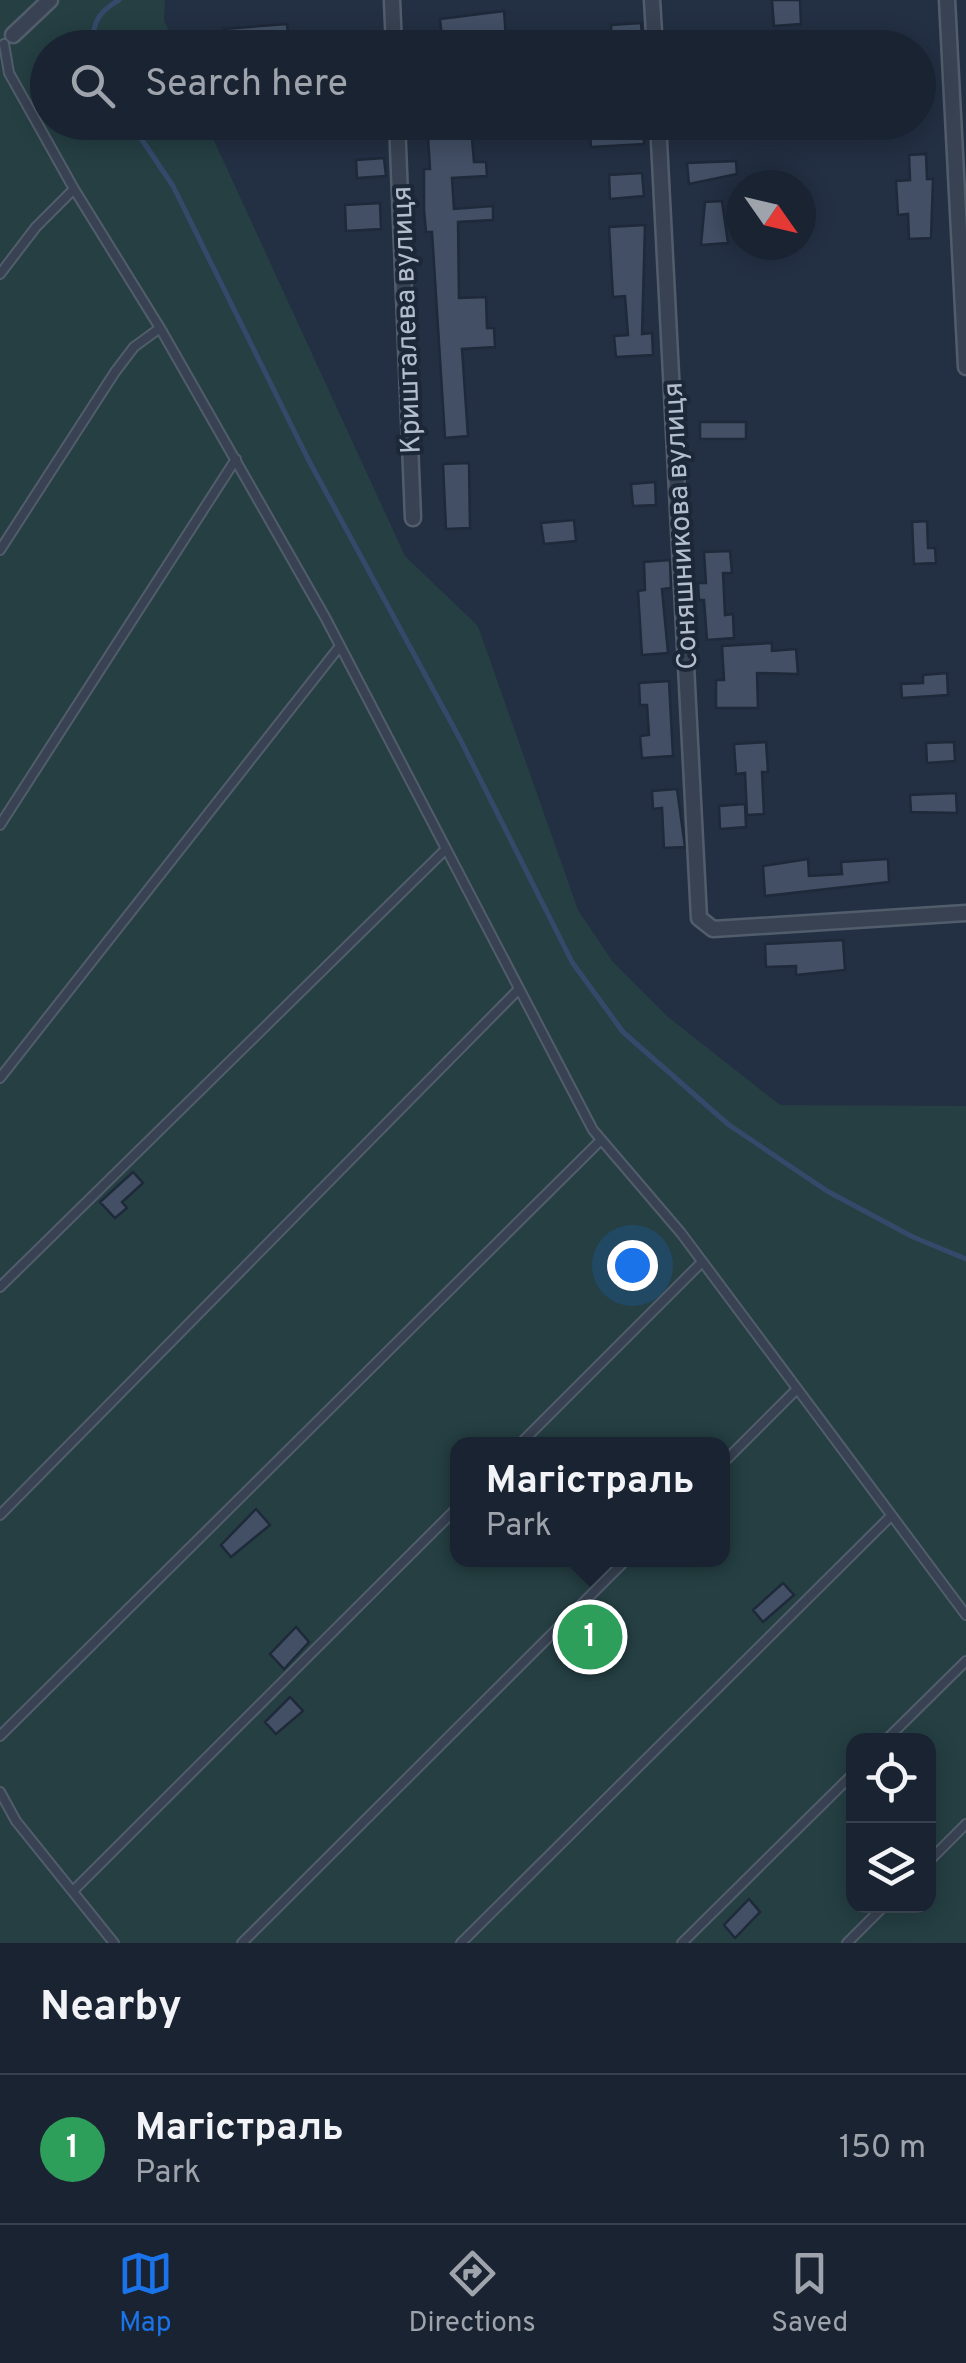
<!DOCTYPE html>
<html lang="en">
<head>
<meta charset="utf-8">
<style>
	body { margin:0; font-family:Overpass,sans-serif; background:#272f3e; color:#f1f3f6 }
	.controls { position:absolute; right:30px; bottom:30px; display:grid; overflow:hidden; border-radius:20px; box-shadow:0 5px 25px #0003 }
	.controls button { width:90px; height:90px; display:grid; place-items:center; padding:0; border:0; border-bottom:2px solid #38404d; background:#1a2332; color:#f1f3f6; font:50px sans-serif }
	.compass { position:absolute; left:726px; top:170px; width:90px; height:90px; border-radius:50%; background:#1a2332; box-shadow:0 5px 25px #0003; rotate:124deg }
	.you { position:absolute; left:632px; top:1265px; width:35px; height:35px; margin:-25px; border:8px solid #fff; border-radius:50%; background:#1a73e8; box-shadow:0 0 0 15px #1a73e833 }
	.badge { display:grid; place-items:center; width:65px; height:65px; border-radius:50%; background:#1a73e8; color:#fff; font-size:32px; font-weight:700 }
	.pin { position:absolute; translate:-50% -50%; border:5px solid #fff; box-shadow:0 2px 10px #0006 }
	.popup { position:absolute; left:450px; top:1437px; width:280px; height:130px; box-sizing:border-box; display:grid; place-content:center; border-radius:20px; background:#1a2332; filter:drop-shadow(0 2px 8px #0005); font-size:32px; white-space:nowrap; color:#9fa4ac }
	.popup b { font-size:38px; color:#f1f3f6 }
	.popup::after { content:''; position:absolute; left:50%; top:100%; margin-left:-20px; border:20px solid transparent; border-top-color:#1a2332 }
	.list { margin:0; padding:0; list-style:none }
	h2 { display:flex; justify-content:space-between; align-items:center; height:130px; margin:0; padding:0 40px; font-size:42px }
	h2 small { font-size:32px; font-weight:400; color:#9fa4ac }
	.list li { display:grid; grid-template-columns:65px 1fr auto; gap:30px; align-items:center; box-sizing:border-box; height:150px; padding:0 40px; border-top:2px solid #38404d }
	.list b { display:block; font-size:38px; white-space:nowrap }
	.list p { margin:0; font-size:32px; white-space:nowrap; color:#9fa4ac }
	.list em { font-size:32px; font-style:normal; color:#9fa4ac }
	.icon { flex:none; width:55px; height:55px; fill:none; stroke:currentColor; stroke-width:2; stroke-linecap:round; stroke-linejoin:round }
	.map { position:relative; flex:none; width:966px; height:1943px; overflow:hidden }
	.search { position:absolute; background:#1a2332; box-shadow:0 5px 25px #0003; left:30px; right:30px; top:30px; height:110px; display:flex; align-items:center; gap:25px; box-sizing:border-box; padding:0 35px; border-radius:55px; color:#9fa4ac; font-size:38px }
	.sheet { height:280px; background:#1a2332 }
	nav { display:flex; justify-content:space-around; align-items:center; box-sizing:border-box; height:140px; border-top:2px solid #38404d; background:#1a2332; font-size:28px; color:#9fa4ac }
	nav a { display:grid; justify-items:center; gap:5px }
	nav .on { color:#1a73e8 }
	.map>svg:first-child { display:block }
</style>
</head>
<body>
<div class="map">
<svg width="966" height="1943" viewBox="0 0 966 1943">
	<rect width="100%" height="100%" fill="#232f43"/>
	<path fill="#253f43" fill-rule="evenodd" d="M0,0H165L164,20L176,47L48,48V122L206,123L405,556L478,626L578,910L613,962L667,1016L780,1105L966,1106V1943H0ZM458,1444H722V1560H458ZM854,1740H928V1906H854Z"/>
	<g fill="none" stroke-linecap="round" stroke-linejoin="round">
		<path stroke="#354a6b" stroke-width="5" d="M94,48C91,24 98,12 119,0
			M130,122L173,186L308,459L460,739L572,962L623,1032L729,1125L827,1191L913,1237L966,1259"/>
	</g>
	<path fill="#424f65" stroke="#1e2939" stroke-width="2.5" d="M772,0H800L801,24L774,26Z
		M504,11L506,38H442L440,19Z
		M641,23L643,48H612L611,25Z
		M287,24L289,46L225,48L224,29Z
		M427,122H448V129L471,127L474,162H486L487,176L452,178L454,209L493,206V220L458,222L459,298L486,297L487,328H494L495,347L462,349L468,436L445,438L432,232H426L424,209V169H430Z
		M643,122L644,144L591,147L590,134L613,133L612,124Z
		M926,154L927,179H933L931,238L909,239L908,214L898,215L896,181L910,180L909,155Z
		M384,158L386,176L357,178L356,160Z
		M736,161L737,174L689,184L687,163Z
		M642,173L644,196L610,199L609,175Z
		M722,201L728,243L701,245L705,202Z
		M380,203L381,229L346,231L345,205Z
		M645,225L642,334L652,333L653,355L616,357L614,336L628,335L625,296L613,297L609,227Z
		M700,422H746V439H700Z
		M469,463L470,528L446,529L443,464Z
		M655,482L656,505L633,506L631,484Z
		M574,520L576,541L544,544L541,523Z
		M927,521L928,548H935L936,563L914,564L912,522Z
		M730,551L732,573H723L725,615L733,614L734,638L707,640L704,600H699L698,583H706L704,552Z
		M670,560L671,588L662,589L668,653L642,655L638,591L645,590L644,562Z
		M772,643V651L796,649L798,674L757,673L758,708H716V680H724L722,646Z
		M947,673L948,695L902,698L901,684L923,683V675Z
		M669,681L673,756L642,758L640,736L649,735L647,705H640L639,683Z
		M766,742L768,772H762L764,814L747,815L745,773L736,774L734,744Z
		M954,742L955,761L927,763L926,743Z
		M677,789L685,847L664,848L662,808L653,809L652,791Z
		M956,793L957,813L911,812L910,795Z
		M745,804L746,827L720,829L719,806Z
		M808,859L809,876L842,874L841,862L888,859L889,882L765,896L763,866Z
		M843,940L845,970L796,975V966L766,967L765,944Z
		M133,1172L143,1183L122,1202L127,1208L115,1218L100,1202Z
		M256,1509L270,1525L231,1557L221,1545Z
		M783,1583L794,1595L763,1622L753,1610Z
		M296,1627L309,1642L284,1669L270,1654Z
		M290,1697L303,1711L276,1734L265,1722Z
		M749,1899L760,1912L735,1938L724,1925Z"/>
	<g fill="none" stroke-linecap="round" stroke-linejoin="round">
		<g stroke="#525d6c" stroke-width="12">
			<path id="service" d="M4,44L9,73L74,189L160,328L325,617L593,1130L681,1233L966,1615
				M0,274L36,227L74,189
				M0,550L115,372L134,347L160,328
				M0,825L236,459
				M0,1078L340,646
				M0,1287L446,849
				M520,1444L701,1263
				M722,1464L797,1389
				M0,1515L518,990
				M0,1736L601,1140
				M886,1740L966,1661
				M0,1792L16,1821L114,1943
				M928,1862L966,1824
				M73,1891L458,1507
				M242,1943L626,1560
				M461,1943L891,1516
				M682,1943L854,1773
				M847,1943L884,1906"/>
		</g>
		<g stroke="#525d6c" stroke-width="19">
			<path id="minor" d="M392,0L394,48
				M652,0L655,48
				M947,0L966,367
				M13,35L50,0
				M397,122L413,518
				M658,122L699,918L713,929L966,913"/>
		</g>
		<use href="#service" stroke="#384252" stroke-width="8"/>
		<use href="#minor" stroke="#384252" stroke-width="14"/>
	</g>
	<g text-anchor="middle" stroke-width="8" stroke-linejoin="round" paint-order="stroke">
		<g font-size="28" fill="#b4bdcc" stroke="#1c2737">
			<text transform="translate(405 320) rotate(-92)" y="10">Кришталева вулиця</text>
			<text transform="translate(679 526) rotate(-93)" y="10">Соняшникова вулиця</text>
		</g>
	</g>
</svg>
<div class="controls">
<button><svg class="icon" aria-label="locate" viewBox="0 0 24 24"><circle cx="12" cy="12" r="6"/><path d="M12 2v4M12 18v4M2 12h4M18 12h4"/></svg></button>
<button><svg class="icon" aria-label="layers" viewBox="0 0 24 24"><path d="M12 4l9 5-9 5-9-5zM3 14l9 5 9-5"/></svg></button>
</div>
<svg class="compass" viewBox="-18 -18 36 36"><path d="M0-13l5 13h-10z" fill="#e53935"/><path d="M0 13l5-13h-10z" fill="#9fa4ac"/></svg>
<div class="you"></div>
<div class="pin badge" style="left:590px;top:1637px;background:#2e9e5b">1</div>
<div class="popup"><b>Магістраль</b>Park</div>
<div class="search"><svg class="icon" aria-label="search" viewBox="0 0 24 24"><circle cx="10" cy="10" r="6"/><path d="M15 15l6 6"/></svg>Search here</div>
</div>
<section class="sheet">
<h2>Nearby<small></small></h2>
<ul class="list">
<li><span class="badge" style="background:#2e9e5b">1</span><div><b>Магістраль</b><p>Park</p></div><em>150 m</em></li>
</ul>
</section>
<nav>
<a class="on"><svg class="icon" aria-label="map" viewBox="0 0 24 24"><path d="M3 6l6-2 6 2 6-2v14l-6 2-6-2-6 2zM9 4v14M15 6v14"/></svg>Map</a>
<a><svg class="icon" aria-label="directions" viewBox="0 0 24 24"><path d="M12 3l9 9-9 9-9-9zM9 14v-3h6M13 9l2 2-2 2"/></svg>Directions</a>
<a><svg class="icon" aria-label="saved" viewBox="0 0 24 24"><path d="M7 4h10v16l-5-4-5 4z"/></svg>Saved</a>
</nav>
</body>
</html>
